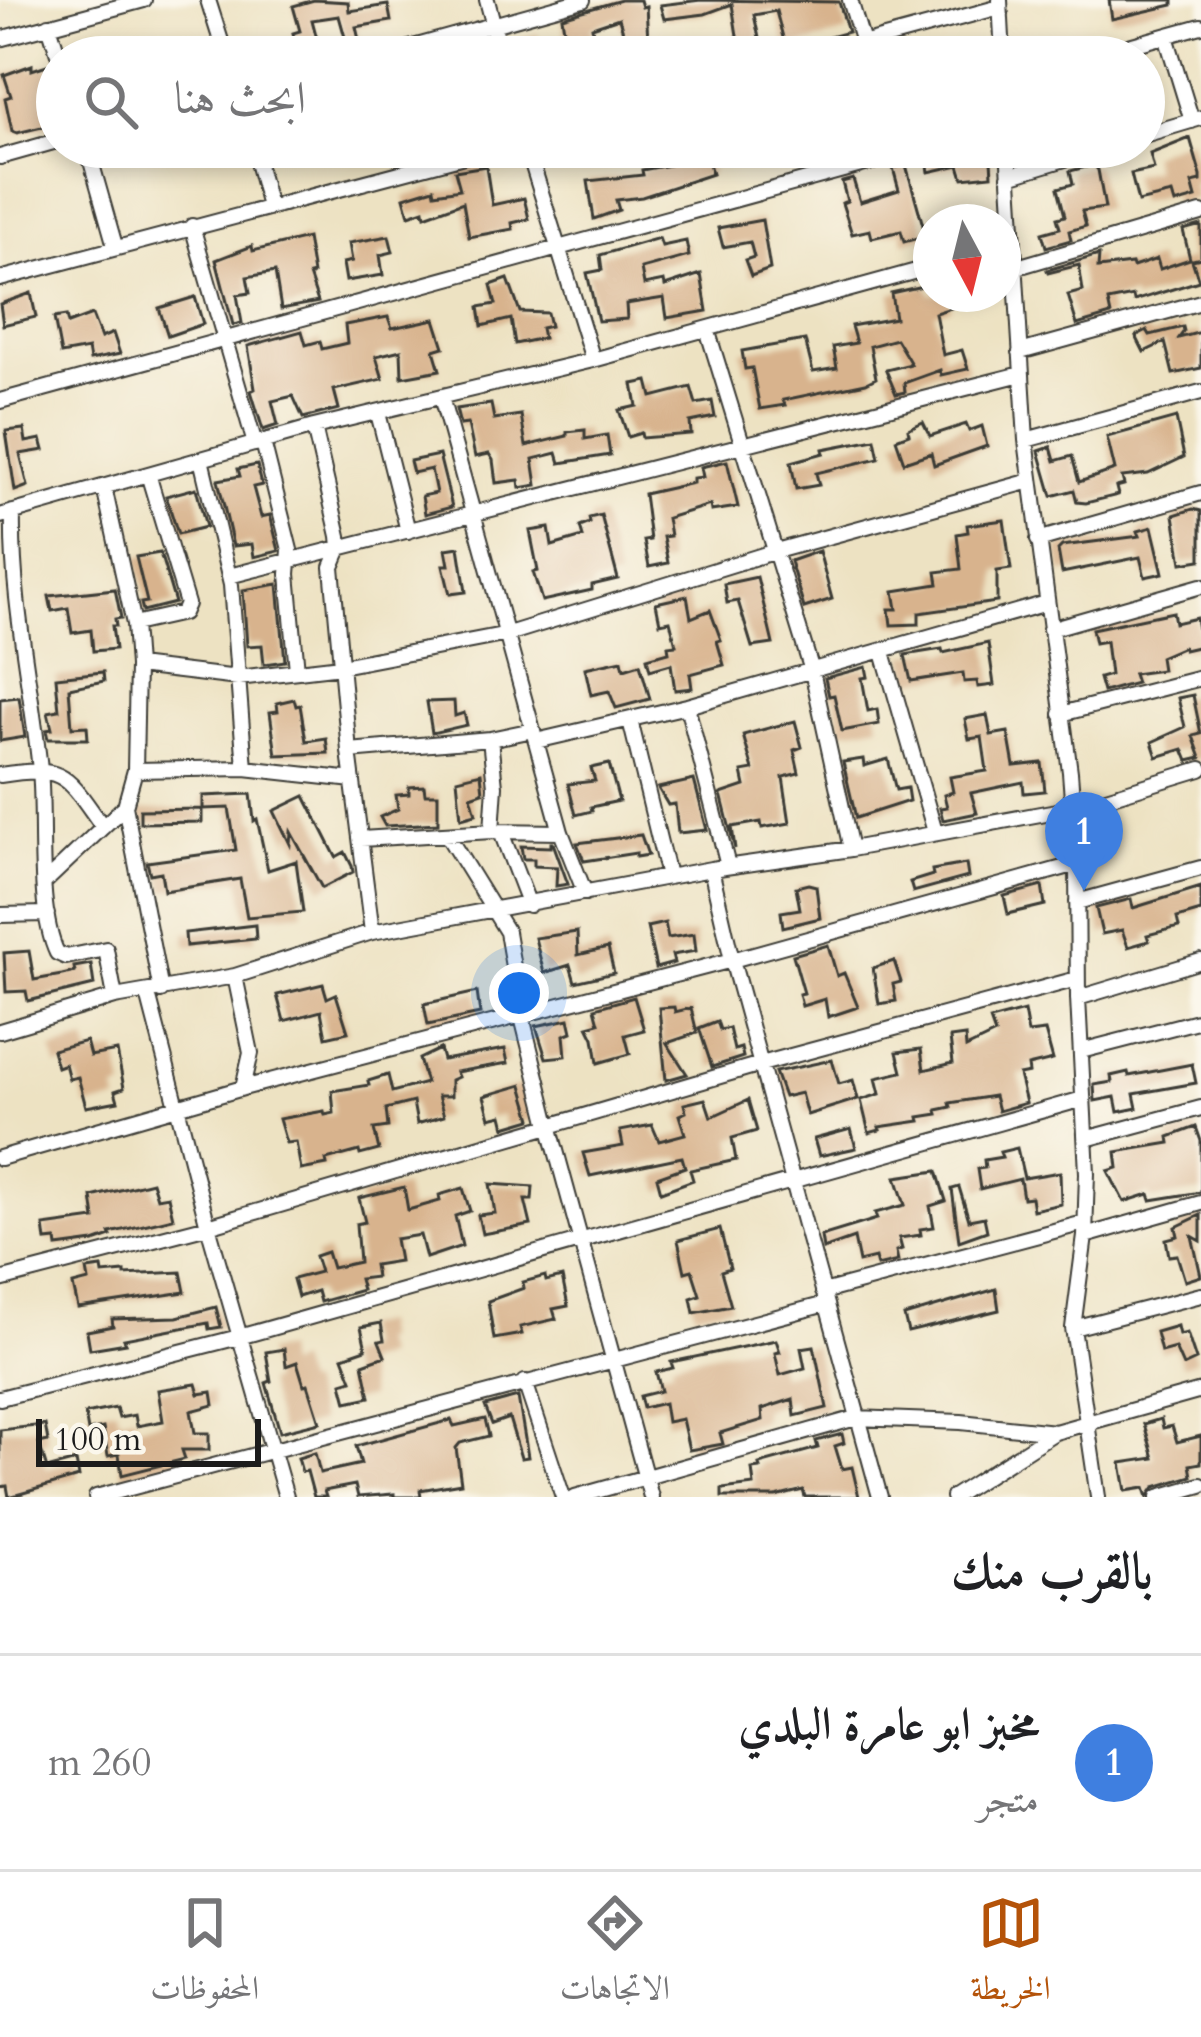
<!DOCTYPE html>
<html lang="ar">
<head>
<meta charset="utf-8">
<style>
	body { margin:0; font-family:Cardo,Amiri,serif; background:#f2f2f2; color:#202124; direction:rtl }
	.compass { position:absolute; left:913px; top:204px; width:108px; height:108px; border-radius:50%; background:#fff; box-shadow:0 6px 18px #0003; rotate:173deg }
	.scale { position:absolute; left:36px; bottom:30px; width:225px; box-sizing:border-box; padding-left:12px; border:6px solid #1c1c1c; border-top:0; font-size:33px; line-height:42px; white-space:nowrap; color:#1c1c1c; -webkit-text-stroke:9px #fbf7ec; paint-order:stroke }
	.you { position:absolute; left:519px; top:993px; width:42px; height:42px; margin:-30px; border:9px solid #fff; border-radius:50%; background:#1a73e8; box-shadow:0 0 0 18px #1a73e833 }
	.badge { display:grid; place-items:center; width:78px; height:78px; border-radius:50%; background:#b45309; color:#fff; font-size:39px; font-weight:700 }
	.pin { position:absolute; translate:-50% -99px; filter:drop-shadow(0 3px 6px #0008) }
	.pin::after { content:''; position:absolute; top:63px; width:42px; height:36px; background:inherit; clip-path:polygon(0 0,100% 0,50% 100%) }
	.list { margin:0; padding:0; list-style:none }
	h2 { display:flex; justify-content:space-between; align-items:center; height:156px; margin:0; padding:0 48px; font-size:51px }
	h2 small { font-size:39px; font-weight:400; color:#757577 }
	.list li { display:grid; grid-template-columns:78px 1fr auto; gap:36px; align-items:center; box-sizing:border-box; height:216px; padding:0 48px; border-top:3px solid #e0e0e0 }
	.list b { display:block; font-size:45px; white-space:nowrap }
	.list p { margin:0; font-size:39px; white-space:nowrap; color:#757577 }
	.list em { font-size:39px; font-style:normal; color:#757577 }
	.icon { flex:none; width:66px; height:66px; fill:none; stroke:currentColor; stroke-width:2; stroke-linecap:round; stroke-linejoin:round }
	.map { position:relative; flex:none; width:1201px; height:1497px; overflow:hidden; direction:ltr }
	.search { position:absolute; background:#fff; box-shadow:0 6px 18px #0003; left:36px; right:36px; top:36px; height:132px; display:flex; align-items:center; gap:30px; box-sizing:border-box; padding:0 42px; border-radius:66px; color:#757577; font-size:45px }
	.sheet { height:372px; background:#fff }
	nav { display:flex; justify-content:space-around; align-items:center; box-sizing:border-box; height:168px; border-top:3px solid #e0e0e0; background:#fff; font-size:33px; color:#757577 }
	nav a { display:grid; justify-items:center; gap:6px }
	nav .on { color:#b45309 }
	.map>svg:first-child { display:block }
</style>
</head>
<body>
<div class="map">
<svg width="1201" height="1497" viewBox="0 0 1201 1497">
	<rect width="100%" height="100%" fill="#fbf7ec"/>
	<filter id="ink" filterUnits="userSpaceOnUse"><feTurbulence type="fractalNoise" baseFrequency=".00833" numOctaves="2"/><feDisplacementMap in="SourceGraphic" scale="24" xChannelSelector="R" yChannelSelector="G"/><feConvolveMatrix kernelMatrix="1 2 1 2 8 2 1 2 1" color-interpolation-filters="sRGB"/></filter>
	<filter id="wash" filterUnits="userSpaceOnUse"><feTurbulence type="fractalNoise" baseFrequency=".004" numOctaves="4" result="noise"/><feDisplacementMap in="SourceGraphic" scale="48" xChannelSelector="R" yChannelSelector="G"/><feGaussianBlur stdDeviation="2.7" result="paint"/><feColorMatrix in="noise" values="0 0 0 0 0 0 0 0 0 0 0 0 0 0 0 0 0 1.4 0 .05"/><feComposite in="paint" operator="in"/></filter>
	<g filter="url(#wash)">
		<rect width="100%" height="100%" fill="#ede2c2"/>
		<g id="blocks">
			<path fill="#d8b38d" d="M314,0L348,2L349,11L388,5L391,21L356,27L360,44L348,48L339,16L312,20L317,39L296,44L293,33L300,31L293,6Z
				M621,0H640L642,7L646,6L649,57H630L619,18L592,27L597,57H534L533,52L522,55L518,39L538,34L539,40L565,36L562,17Z
				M701,0L839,2L848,32L786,49L776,11L754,15L759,38L738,42L732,4L705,14L664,19L660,5Z
				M1109,0H1173V5L1112,19Z
				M32,65V70L47,65L57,95L45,97L50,125L17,133L12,131L5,98L11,96L4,75Z
				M1190,138L1201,176V181L1192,183L1196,198L1175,204L1172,194L1138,202L1131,174L1154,169L1150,154Z
				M674,147H694L696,152L705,149L712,174L642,197L616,200L619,210L594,219L588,181L643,175L642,170L669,165L668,159L678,157Z
				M958,147H990L992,175L963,178L959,165L929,172L927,159L949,155L948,149Z
				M906,165L926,236L904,242L901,231L872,238L870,230L852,234L842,203L847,201L842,182L853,179L860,202L899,190L893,168Z
				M1094,165L1098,170L1105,208L1082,211L1086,226L1069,231L1071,240L1046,247L1042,233L1060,228L1057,218L1065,216L1058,188L1073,184L1070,171Z
				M486,166L492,205L524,198L529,219L512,223L513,229L469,237L463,202L425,216L424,210L409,215L404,197L434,188L435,193L460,189L455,171Z
				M762,220L770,269L751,276L745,260L754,257L750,242L723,247L718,228Z
				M1201,225V258L1192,260L1199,281L1134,301L1133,296L1108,301L1111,315L1077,325L1068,295L1083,291L1079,265L1048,273L1047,270L1099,255L1098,268L1132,264L1133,267L1157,259L1160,269L1190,259L1183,230Z
				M389,236L393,252L380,255L383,275L346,281L343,263L352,261L349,243Z
				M307,238L313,274L309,275L318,302L281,309L275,272L247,277L250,293L237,295L242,323L233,325L216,260L252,246L253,251Z
				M659,238L662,246L686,241L689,256L641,269L644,285L664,281L665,286L701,274L707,311L667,318L664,298L626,304L627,319L598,321L587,273L602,270L600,255Z
				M508,279L520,312L547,313L550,326L541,328L543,338L515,344L511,319L482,326L479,307L496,304L491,285Z
				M927,285L930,294H947L951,308L935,313L943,355L962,350L968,369L941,375L940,370L904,383L905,392L896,394L886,370L911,364L896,339L870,346L876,378L866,383L783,400L785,405L760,409L752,368L745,369L742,351L805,340L813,372L837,368L833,347L856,343L851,326L895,318L891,293Z
				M31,293L36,317L3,325L0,304Z
				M195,297L203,324L168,336L159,308Z
				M92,315L101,338L113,333L120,354L90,360L88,349L61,354L54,318L66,316L68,324Z
				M388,317L392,328L435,319L444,347L434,350L440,370L402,377L401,350L376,356L383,379L334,390L339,409L303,418L293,396L272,401L278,425L263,430L251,391L255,389L248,346L302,331L306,345L320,341L322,349L347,343L345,325Z
				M1183,327L1184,331L1179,338L1201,332V368L1173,374L1165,342L1144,352L1136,336L1147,330L1150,335Z
				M648,381L652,397L691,387L696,404L712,401L715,417L690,422L691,434L642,438L641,433L628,437L619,410L637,406L633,384Z
				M491,404L494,419L521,415L526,446L567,436V432L585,430V439L607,435L610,455L560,463L557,453L533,459L537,485L520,488L519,480L496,483L493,460L489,454L475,457L468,424L460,425L456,409Z
				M1176,418L1184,457L1148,474L1122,477L1124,485L1116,487L1118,495L1086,503L1077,502L1074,490L1052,496L1039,451L1051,447L1055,461L1072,456L1079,482L1115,470L1107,437Z
				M923,422L930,436L966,424L969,431L982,426L987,446L934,465L931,453L904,462L896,439L909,434L908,429Z
				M24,429L26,442L41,439L44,450L20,454L28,486L15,491L6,431Z
				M875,439L879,458L816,473L819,485L796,489L791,462L824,453L823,449Z
				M439,455L452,507L425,514L422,496L436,493L431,469L413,473L410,461Z
				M727,461L738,507L711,511L710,505L667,518L670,536L663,537L668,563L649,567L644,541L650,540L644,494L693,483V478L703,477L701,467Z
				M257,465L262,485L253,487L261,517L270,515L279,551L254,557L252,544L233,546L218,480L240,476L238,469Z
				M196,488L206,527L178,534L166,496Z
				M1193,509L1201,511V560L1182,563L1174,515Z
				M601,515L618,579L592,585V590L542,601L533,572L538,571L530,531L549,528L552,546L583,537L580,527L590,523L589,518Z
				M1004,520L1011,569L997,571V602L919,613V624L891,625L889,609H897L894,591L938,584L936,572L961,569L957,534L968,532L967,525Z
				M1152,527L1163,573L1145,577L1140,557L1062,573L1058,550L1062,546L1140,536L1138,531Z
				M459,547L466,592L450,594L443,565H449L446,549Z
				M819,551L832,599L804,608L790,561Z
				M160,553L175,603L143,611L141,603L147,602L136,557Z
				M757,577L773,644L752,647L738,601L727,603L724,584Z
				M278,584L285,661L264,664L262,645L247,646L243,590Z
				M115,589L121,618L115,619L116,626H112L115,649L93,651L91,630L72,633L68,608L52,611L49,596Z
				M687,596L691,618L710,610L721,640L717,641L724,665L690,674L692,688L675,690L671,664L650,670L647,658L669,652L668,646L676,645L670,621L660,623L656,603Z
				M1173,612L1175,623L1196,618L1201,646L1184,650L1183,647L1160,657L1162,670L1133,674L1136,683L1103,692L1099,678L1110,675L1106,641L1095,643L1092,629Z
				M988,643L994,685L978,687L977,681L964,682L963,673L911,681L905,655L942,649L943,653Z
				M622,660L624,669L640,664L650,699L616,708L609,691L591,695L585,668Z
				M866,667L868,677L862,678L868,711L877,709L879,724L842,731L834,695L829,696L825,678Z
				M103,672L104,681L69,688L72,727L87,726L88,739H48L46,730L52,729L48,712L59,710L56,677Z
				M1193,695L1201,734L1193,736L1201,758L1188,761L1183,749L1157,757L1152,742L1185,727L1178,698Z
				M19,697L25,737L0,741V699Z
				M294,699L296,706L300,705L306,741L326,738L328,753L276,755L270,712L278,711L277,703Z
				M454,701L455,716L464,713L467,725L432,733L427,702Z
				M987,715L991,735L1008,732L1014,766L1042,763L1045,791L1024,793L1023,782L971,793L977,813L943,820L940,808L947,807L944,795L953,792L950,777L987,771L982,737L969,739L965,719Z
				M795,721L802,747L794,750L799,773L783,777L790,823L762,828L761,822L732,827L735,849L721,794L745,786L742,772L753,770L743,735Z
				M863,759L864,766L888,759L896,790L907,788L909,801L856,818L843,762Z
				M609,764L619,801L591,807L592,811L576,815L568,784L595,781L591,768Z
				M481,773L483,792L471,796L476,814L461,818L457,779Z
				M694,780L707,830L678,833L675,804L668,805L658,788Z
				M424,786L425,794H438V823L385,826L380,817L398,809L396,795L409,794V787Z
				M251,794L254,821L257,819L268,870L296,861L303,912L247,917L240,879L164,891L161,872L150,874L147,862L236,850L229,808L203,809V796Z
				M305,796L336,857L345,852L352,866L353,872L322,888L291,832L290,844L274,811Z
				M202,809V822L140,823V810Z
				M641,835L648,855L636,857V853L584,861L577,843Z
				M551,843H553L568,884L556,886L557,867L534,866V859H523L521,846L551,847Z
				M966,864L968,877L913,892L910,882L933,875L932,870Z
				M808,884L816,886L820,918L783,927L781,912L800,909L796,887Z
				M1042,886L1045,905L1008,914L1004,896Z
				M1201,887V911L1177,918L1179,927L1147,935L1149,941L1128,947L1122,930L1102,934L1096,908L1131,899L1133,908Z
				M665,923L668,938L694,934L696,951L672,955L674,963L656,968L647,927Z
				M255,925L256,939L186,946L185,933Z
				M577,932L578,955L608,948L614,973L575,982L570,965L544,973L535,938Z
				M828,945L837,976L844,973L858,1007L828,1017L825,999L802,1006L799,994L804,993L793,955Z
				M29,951L34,980L62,975L75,972L74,967L91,964L94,985L28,1001L26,991L6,992L4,953Z
				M894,961L901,982L893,984L896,1001L879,1004L873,968Z
				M323,984L327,998L336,994L348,1032L326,1037L321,1011L284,1021L277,995Z
				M477,992L480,1014L428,1025L424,1004Z
				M634,997L644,1030L625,1035L630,1054L598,1063L594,1038L588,1026L599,1023L595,1008Z
				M674,1007L675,1012L691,1008L697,1033L667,1043L687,1074L666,1080L659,1008Z
				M1024,1011L1028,1033L1045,1031L1053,1060L1028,1066L1029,1073L1019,1075L1026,1103L998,1111L994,1096L950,1103L951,1107L937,1110L938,1114L919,1117L920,1121L879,1127L880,1130L869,1133L861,1100L880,1094L876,1078L902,1072L897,1052L921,1049L924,1070L953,1063L950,1038L965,1036L966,1048L995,1034L990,1020Z
				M569,1019L572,1032L564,1035L566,1056L546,1058L536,1026Z
				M717,1021L720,1030L729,1028L734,1050L741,1048L743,1057L712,1067L699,1028Z
				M86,1041L90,1056L117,1051L124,1088L115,1091L118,1101L86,1107L78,1077L69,1079L65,1064L57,1067L52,1050Z
				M440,1049L443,1060L505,1049L508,1063L456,1072L458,1077L451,1080V1096H438L444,1116L417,1124L413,1102L386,1109L388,1127L374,1129L379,1150L360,1155L359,1151L326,1160L327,1165L301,1170L296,1142L286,1143L279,1119L324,1111L325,1115L334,1113L332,1091L369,1085L368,1081L388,1075L392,1092L426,1083L419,1059Z
				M832,1060L839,1084L853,1080L858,1099L807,1115L801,1093L784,1097L775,1072Z
				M1192,1064L1196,1083L1134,1094L1137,1108L1118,1112L1115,1097L1095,1101L1094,1085L1112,1082L1111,1076L1128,1072L1129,1076Z
				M522,1085L532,1119L505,1127L502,1115L490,1118L484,1096Z
				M705,1099L711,1117L748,1100L757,1131L732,1138L736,1160L690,1170L693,1180L661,1192L657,1177L685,1167L682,1157L590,1176L583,1153L623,1146L620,1131L652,1125L659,1141L685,1134L679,1115L686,1112L684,1104Z
				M1196,1127L1201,1141V1192L1151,1200L1149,1194L1124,1202L1108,1171L1118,1168L1116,1152L1170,1143L1169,1137Z
				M851,1129L856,1148L819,1156L814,1139Z
				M1017,1148L1024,1178L1060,1172L1061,1204L1033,1210L1031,1197L1023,1198L1020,1179L980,1189L977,1169L985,1168L984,1160L1002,1157L1000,1152Z
				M937,1171L946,1201L930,1206L934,1227L920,1229L921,1235L899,1238L902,1249L896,1251L898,1261L877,1266L875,1258L859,1262L854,1238L823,1249L821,1236L877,1219L875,1213L905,1205L896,1177Z
				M152,1182L157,1198L168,1196L173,1218L110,1233L111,1236L94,1242L57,1247L56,1240L46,1241L44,1226L95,1219L92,1197Z
				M490,1184L533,1187L532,1200H525L531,1225L482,1234L478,1215L495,1213Z
				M404,1187L408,1210L440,1201L439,1195L463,1188L470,1211L455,1216L462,1246L426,1258L420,1235L395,1239L399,1261L374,1265L376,1277L359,1279L362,1290L320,1302L317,1291L298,1297L293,1279L320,1272L315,1256L327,1252L332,1268L359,1262L356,1224L365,1222L359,1198Z
				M959,1187L969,1220L984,1217L987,1231L959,1241L952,1189Z
				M1201,1215V1241L1192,1236L1201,1276L1185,1281L1177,1255L1169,1256L1166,1239L1178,1236L1176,1227Z
				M720,1229L730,1268L721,1271L731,1306L694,1313L691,1298L700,1295L692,1270L685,1272L678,1240Z
				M102,1268L103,1274L125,1272V1275L181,1272L185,1292L78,1308L73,1285L89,1281L87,1270Z
				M545,1276L546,1281L562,1277L568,1306L553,1309L556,1319L520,1327L522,1334L494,1339L488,1301L524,1288L523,1282Z
				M996,1289L999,1310L908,1332L904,1316Z
				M216,1307L221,1327L209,1329L208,1323L124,1339L126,1343L90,1349L87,1331L113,1326L112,1319L177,1317Z
				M381,1323L384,1340L379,1341L385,1356L363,1364L370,1397L347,1402L342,1383L352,1380L343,1357L366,1349L361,1327Z
				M1177,1326L1179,1335L1187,1333L1196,1360L1183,1366L1175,1348L1161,1352L1156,1332Z
				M776,1340L780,1352L775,1353L780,1375L805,1368L801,1348L814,1346L827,1408L795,1416L793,1399L762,1409L763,1420L720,1433L723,1444L689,1450L682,1419L667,1422L664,1403L643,1408L640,1396L661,1391L656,1372L673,1368L671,1362Z
				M284,1349L286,1366L297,1362L304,1385L308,1384L320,1422L280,1432L266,1383L271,1381L266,1352Z
				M196,1384L199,1394L212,1392L214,1405L191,1411L195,1433H209V1450H182L185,1459L122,1475L119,1454L108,1456L103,1428L88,1431L85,1414L116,1408L119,1418L135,1415L137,1426L163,1421L158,1390Z
				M518,1397L528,1457L521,1458L509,1418L492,1424L485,1406Z
				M485,1419L489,1436L460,1443L456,1448L461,1483L420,1490L421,1497H394V1494L358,1497L355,1485L324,1491L326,1497H314L307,1471L302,1472L298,1458L315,1453L320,1473L361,1464L356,1446L451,1420L454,1426Z
				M1161,1419L1163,1428L1172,1426L1177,1442L1201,1436V1463L1190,1465L1192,1476L1155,1487L1148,1497L1145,1488L1126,1491L1121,1463L1154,1458L1144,1424Z
				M45,1425L48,1441L39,1443L47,1469L76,1461L79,1477L9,1497L7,1486L0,1487V1430Z
				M842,1434L844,1443L835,1446L842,1469L852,1467L859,1497H805L803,1490L776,1497H722V1489L754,1485L752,1469L760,1468L759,1464L818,1448L816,1441Z"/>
		</g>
	</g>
	<g filter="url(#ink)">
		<use href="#blocks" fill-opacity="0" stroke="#3b3a35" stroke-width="3"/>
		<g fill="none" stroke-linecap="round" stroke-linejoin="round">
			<g stroke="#3b3a35" stroke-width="18">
				<path id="minor" d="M208,0L226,57
					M487,0L502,57
					M850,0L863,43
					M1000,0L1003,57
					M49,25L59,57
					M1166,36L1192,121
					M0,39L144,0
					M377,57L583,0
					M814,57L1000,7
					M1089,57L1201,26
					M1144,135L1201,118
					M87,147L115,246
					M253,147L269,207
					M527,147L593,360
					M1008,147L1026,440L1070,772L1077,864L1078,998L1087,1173L1085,1236L1073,1328L1098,1497
					M0,157L57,141
					M1009,176L1105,147
					M192,226L255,444
					M1014,268L1201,213
					M0,279L498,147
					M707,329L812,671L851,849
					M1020,352L1201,302
					M441,397L561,832L585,893
					M0,401L927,147
					M378,413L408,531
					M314,427L339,536L340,548L332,567L349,751L372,932
					M1026,440L1201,392
					M263,442L290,550L288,574L297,670
					M201,459L231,585L245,768
					M104,487L134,624L137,666L135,770L125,806L161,991
					M13,512C11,600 31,683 40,770C45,821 36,909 57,953L66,957L106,949L115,997
					M0,516L314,427L593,360L931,267
					M1038,540L1201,493
					M229,576L1021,374
					M134,624L183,613L187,604L148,474
					M1050,629L1201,586
					M883,652L935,832
					M137,666L238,678L341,666L508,634L776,551L1031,481
					M687,706L728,866
					M1061,714L1201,678
					M630,720L668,876
					M490,739L495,786L492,831
					M536,741L687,706L1047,603
					M349,751L490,739L533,730
					M135,770L245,768L353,780
					M0,775C66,765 66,775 103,827
					M501,832L529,905
					M447,835L507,932L521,1013L549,1125L651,1497
					M361,839L492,831L561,832
					M711,869L732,960L880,1497
					M46,881L125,806
					M1077,902L1201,868
					M0,915L47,914
					M235,976L251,1053L243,1088
					M148,994L208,1226L286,1497
					M1078,998L1201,961
					M0,1031L115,997L235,976L372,932L711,869L851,849L1073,808L1201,769
					M1081,1051L1201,1020
					M1086,1139L1201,1108
					M0,1158L243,1088L732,960L1077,864
					M1085,1236L1201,1203
					M0,1280L208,1226L761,1064L1077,979
					M823,1292L1084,1223
					M1073,1328L1201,1295
					M525,1382L563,1497
					M0,1398L239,1337L1083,1099
					M96,1497L826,1304
					M575,1497L856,1418L961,1422L1055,1432L1201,1391
					M953,1497L1055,1432
					M1159,1497L1201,1485"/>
			</g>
			<use href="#minor" stroke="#fff" stroke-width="14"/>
		</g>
	</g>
</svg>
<svg class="compass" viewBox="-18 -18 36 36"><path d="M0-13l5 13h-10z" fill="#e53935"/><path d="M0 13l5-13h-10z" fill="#757577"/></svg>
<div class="scale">100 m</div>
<div class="you"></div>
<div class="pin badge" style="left:1084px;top:891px;background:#3f7fe0">1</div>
<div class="search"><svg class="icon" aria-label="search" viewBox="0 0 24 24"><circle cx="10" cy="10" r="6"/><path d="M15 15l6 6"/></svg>ابحث هنا</div>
</div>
<section class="sheet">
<h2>بالقرب منك<small></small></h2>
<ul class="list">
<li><span class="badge" style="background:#3f7fe0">1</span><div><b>مخبز ابو عامرة البلدي</b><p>متجر</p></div><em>260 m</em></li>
</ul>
</section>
<nav>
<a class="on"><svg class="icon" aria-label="map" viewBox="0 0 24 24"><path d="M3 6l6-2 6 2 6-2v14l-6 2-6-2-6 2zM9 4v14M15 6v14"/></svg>الخريطة</a>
<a><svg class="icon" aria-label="directions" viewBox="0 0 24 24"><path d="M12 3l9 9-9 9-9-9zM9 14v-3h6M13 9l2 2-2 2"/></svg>الاتجاهات</a>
<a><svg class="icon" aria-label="saved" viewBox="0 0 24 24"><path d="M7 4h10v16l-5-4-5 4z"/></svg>المحفوظات</a>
</nav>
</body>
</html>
